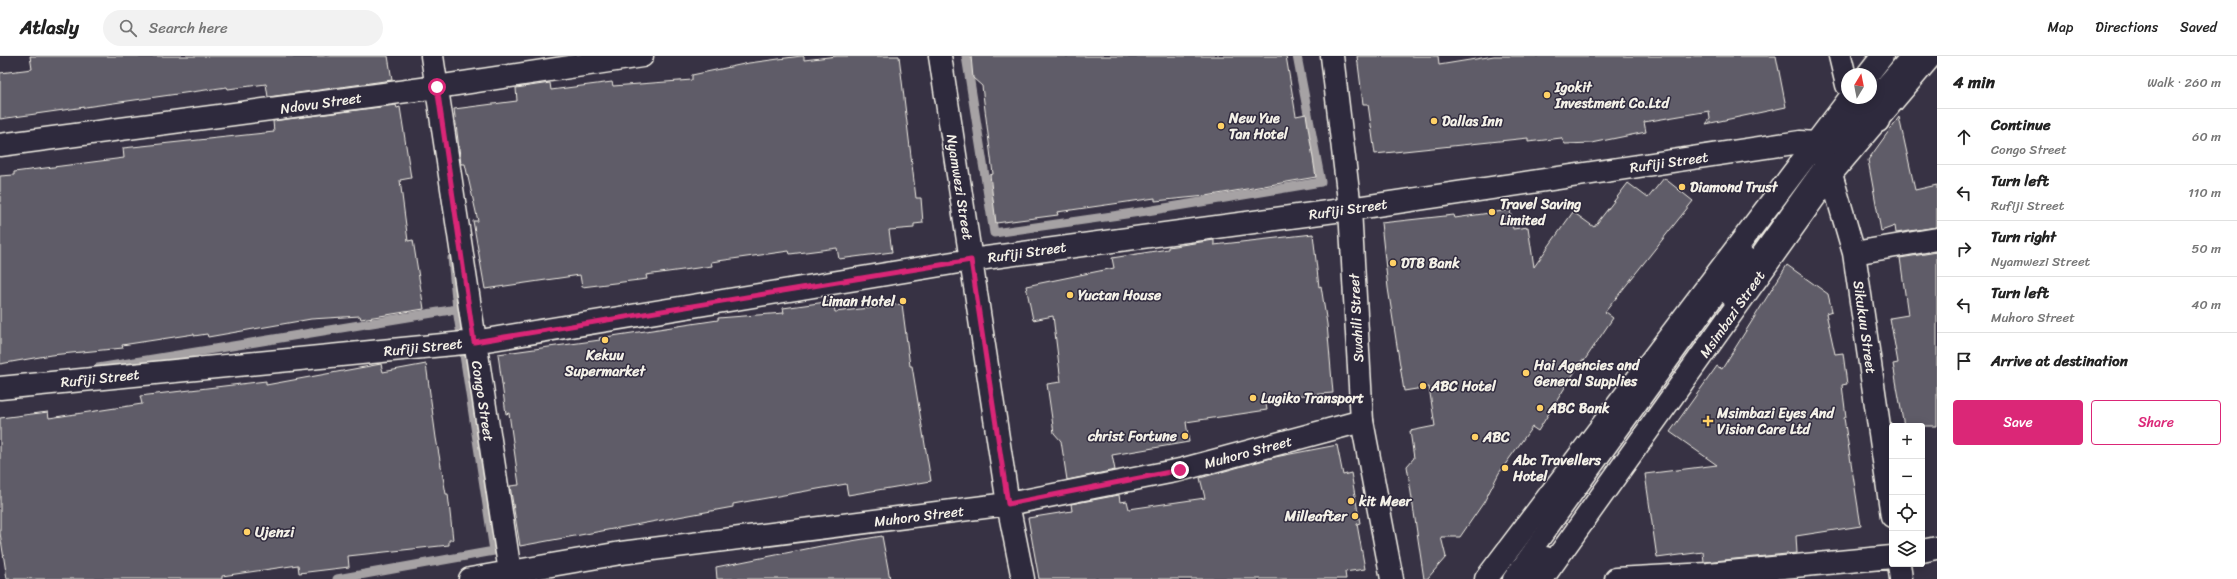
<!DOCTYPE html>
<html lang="en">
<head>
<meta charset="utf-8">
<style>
	body { margin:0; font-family:Sriracha,sans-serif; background:#f2f2f2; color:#222 }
	.controls { position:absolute; right:12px; bottom:12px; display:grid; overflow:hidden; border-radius:4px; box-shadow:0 2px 10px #0003 }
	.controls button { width:36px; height:36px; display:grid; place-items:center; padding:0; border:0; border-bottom:1px solid #e0e0e0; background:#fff; color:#222; font:20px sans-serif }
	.compass { position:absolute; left:1841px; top:12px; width:36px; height:36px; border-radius:50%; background:#fff; box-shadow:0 2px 10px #0003; rotate:10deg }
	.stop { position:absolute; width:12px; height:12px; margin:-9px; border:3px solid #db2777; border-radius:50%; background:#fff }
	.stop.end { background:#db2777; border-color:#fff; box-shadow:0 1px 4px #0008 }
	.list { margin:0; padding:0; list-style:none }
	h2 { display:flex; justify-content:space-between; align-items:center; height:52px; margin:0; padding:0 16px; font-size:17px }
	h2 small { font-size:13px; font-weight:400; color:#767676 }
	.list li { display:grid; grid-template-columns:26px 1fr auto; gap:12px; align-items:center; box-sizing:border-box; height:56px; padding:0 16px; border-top:1px solid #e0e0e0 }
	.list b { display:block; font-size:15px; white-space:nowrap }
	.list p { margin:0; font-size:13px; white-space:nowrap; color:#767676 }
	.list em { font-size:13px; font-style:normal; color:#767676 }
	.actions { display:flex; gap:8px; padding:12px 16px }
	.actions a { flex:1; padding:9px 0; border:1px solid #db2777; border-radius:4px; text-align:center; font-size:14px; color:#db2777 }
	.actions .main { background:#db2777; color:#fff }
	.icon { flex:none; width:22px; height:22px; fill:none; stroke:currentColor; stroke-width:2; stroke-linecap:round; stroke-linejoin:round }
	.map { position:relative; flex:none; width:1937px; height:523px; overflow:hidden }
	header { display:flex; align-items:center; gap:24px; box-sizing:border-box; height:56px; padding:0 20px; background:#fff; border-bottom:1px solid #e0e0e0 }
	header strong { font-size:19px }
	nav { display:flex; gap:22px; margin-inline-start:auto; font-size:14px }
	.search { width:280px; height:36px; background:#f2f2f2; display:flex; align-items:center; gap:10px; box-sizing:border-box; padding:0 14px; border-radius:22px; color:#767676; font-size:15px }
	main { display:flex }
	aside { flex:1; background:#fff }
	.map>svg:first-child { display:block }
</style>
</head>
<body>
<header>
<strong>Atlasly</strong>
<div class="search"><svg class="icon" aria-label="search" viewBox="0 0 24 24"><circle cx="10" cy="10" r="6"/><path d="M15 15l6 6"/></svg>Search here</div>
<nav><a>Map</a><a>Directions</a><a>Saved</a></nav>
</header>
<main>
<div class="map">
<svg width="1937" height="523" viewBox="0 0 1937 523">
	<rect width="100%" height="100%" fill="#373244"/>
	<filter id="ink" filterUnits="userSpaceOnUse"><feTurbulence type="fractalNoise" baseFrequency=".025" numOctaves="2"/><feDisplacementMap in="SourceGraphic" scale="8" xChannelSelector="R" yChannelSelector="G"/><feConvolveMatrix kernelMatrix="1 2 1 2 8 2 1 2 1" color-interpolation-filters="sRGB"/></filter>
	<g filter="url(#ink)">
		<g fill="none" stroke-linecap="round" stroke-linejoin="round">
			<path stroke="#a6a2a4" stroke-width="9" d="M966,0L994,177L1147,155L1321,126L1297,0
				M98,312L457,253L452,202
				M337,523L494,495L457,253"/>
		</g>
		<path fill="#5f5c67" stroke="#f4f1e8" d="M30,0H388L392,24L268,41L266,28L228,33L227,31L0,63V17L32,13Z
			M801,0H804V4L837,0H899L916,142H921L923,167L914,168V172L889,174L892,196L839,203L837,192L790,198L789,195L711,206L712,210L646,219L647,223L582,231L580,219L485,233L473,165H478L465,108H461L454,53L517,45L516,32L550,27L551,34L612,26L613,30L692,24V19L749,7Z
			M971,0H1286L1296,60L1306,58L1316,121L1206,140L1155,145V142L1057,156L1058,159L996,167L990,119L993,118L982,30L973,22Z
			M1357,0H1438L1439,9L1494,0H1776L1786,51L1706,68L1710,63L1709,55L1644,66L1646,76L1592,87L1565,88L1561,82L1528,86V82L1375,98L1368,48H1363Z
			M396,49L397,52L400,51L411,122L400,124L408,185L413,184L424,253L361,263L360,260L311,263L208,281L207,278L194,280V278L122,289L123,292L51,299L0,308V120L14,119V116L124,102L123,92L274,76L273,65Z
			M1899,61L1915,134L1937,129V171L1896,177L1895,170L1881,175L1868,104Z
			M1664,122L1693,145L1605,256L1613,262L1584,305L1582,304L1538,375L1532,371L1499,417L1484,446L1460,481H1441L1446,501L1427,523H1424L1407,410L1414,402L1410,375L1435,370L1429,331L1404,335L1388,232L1381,167L1454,159L1455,162L1510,154L1513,173L1528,171L1534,211L1573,156L1594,171L1628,127L1648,142Z
			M1313,178L1319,231L1321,230L1327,268L1333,337L1265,342L1267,354L1186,366L1189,386L1112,399L1115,414L1067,424L1061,385L1054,377L1047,328L1061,326L1053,260L1033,264L1026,230L1114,212L1112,202L1168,193V191L1214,184V189Z
			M1937,196V370H1904L1893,308L1898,307L1890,262L1908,259L1900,202Z
			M1787,209L1828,238L1832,255L1826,257L1835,298L1843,297L1847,328L1842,329L1846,361L1844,362L1861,470L1796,480L1797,497L1704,506L1703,496L1657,502L1645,418L1717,409L1670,376L1717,310L1722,313Z
			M833,245L835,256L902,248L910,310H912L931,425L848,439L846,428L733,448V451L520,490L510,430L519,429L509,357L506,358L498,298L600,284L599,282L718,264V262L784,257L783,252Z
			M381,308L383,316L426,308L436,382L446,438H448L453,484H449V489L348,500L349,511L299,517L298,509L222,520V523H7L0,477V362L48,356L49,362L142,348L140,340L266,325V329Z
			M1337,389L1343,419L1351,417L1360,467L1357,468L1365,513L1345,516L1346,523H1039L1028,462L1072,455L1071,448L1119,439L1120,446L1127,445L1129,453L1205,442L1200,422L1275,401Z
			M882,480L890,523H717L716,511L821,490Z"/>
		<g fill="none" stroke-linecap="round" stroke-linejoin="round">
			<g stroke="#f4f1e8" stroke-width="21">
				<path id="lane" d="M1730,241L1865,52L1910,0
					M1512,523L1745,199
					M1530,523L1546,500"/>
			</g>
			<g stroke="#f4f1e8" stroke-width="25">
				<path id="street" d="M432,0L511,523
					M940,0L1008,448L1023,523
					M1840,0L1847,29
					M1854,42L1878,65
					M0,89L437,31L642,0
					M1854,197L1937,183
					M0,332L474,286L971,204L1350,153L1800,86L1816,87L1831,118L1854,197L1892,460
					M1922,495L1937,492
					M1899,508L1901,523
					M470,523L621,497L1008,448L1180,414L1362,365
					M1616,523L1708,518L1892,501"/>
			</g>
			<g stroke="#f4f1e8" stroke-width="25">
				<path id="secondary" d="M1332,0L1350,153L1362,365L1392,523
					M1868,18L1882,0
					M1486,523L1850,42
					M1542,523L1831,118L1931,0"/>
			</g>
			<use href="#lane" stroke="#2f2a3d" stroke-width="18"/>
			<use href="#street" stroke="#2f2a3d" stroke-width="22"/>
			<use href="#secondary" stroke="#2f2a3d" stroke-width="22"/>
		</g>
	</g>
	<g fill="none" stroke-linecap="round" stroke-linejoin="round" filter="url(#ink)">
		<path stroke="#db2777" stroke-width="5" d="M437,31L474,286L971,204L1008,448L1180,414"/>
	</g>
	<g fill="#ffd166" stroke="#2f2a3d" stroke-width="1.5">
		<circle cx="1547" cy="39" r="4"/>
		<circle cx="1434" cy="65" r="4"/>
		<circle cx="1221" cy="70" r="4"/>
		<circle cx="1682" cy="131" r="4"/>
		<circle cx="1492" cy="156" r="4"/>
		<circle cx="1393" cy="207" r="4"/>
		<circle cx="1070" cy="239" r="4"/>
		<circle cx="903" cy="245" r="4"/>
		<circle cx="605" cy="284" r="4"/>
		<circle cx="1526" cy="317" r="4"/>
		<circle cx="1423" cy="330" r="4"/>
		<circle cx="1253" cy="342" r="4"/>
		<circle cx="1540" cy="352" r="4"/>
		<path d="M1706 359h4v4h4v4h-4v4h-4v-4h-4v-4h4z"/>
		<circle cx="1185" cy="380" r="4"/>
		<circle cx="1475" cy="381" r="4"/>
		<circle cx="1505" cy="412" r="4"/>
		<circle cx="1351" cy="445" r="4"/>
		<circle cx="1355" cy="460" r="4"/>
		<circle cx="247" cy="476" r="4"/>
	</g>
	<g text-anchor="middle" stroke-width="3" stroke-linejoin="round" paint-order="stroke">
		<g font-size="14" font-weight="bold" fill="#f4f1e8" stroke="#2f2a3d" text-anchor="start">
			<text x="1555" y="36">Igokit<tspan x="1555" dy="16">Investment Co.Ltd</tspan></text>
			<text x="1229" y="67">New Yue<tspan x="1229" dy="16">Tan Hotel</tspan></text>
			<text x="1442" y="70">Dallas Inn</text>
			<text x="1690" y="136">Diamond Trust</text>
			<text x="1500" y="153">Travel Saving<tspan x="1500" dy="16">Limited</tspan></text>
			<text x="1401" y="212">DTB Bank</text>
			<text x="1078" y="244">Yuctan House</text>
			<text x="895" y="250" text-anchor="end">Liman Hotel</text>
			<text x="605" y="304" text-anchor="middle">Kekuu<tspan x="605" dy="16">Supermarket</tspan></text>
			<text x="1534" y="314">Hai Agencies and<tspan x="1534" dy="16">General Supplies</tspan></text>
			<text x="1431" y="335">ABC Hotel</text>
			<text x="1261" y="347">Lugiko Transport</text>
			<text x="1548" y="357">ABC Bank</text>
			<text x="1717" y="362">Msimbazi Eyes And<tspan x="1717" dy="16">Vision Care Ltd</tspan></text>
			<text x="1177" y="385" text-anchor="end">christ Fortune</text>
			<text x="1483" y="386">ABC</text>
			<text x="1513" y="409">Abc Travellers<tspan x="1513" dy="16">Hotel</tspan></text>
			<text x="1359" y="450">kit Meer</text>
			<text x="1347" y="465" text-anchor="end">Milleafter</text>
			<text x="255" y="481">Ujenzi</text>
		</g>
		<g font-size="14" fill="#f4f1e8" stroke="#2f2a3d">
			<text transform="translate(321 47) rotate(-8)" y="5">Ndovu Street</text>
			<text transform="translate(1669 106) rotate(-8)" y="5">Rufiji Street</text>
			<text transform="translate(960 131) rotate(81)" y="5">Nyamwezi Street</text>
			<text transform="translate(1348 153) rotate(-8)" y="5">Rufiji Street</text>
			<text transform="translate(1027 196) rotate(-8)" y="5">Rufiji Street</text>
			<text transform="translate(1732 258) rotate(-55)" y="5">Msimbazi Street</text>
			<text transform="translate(1356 262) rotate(-93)" y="5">Swahili Street</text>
			<text transform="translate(1865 271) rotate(82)" y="5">Sikukuu Street</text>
			<text transform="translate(423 291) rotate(-6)" y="5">Rufiji Street</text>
			<text transform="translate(100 322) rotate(-6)" y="5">Rufiji Street</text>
			<text transform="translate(483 345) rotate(81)" y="5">Congo Street</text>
			<text transform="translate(1248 396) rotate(-15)" y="5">Muhoro Street</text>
			<text transform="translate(919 460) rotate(-7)" y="5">Muhoro Street</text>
		</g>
	</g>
</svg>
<div class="controls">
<button>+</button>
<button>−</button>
<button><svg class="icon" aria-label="locate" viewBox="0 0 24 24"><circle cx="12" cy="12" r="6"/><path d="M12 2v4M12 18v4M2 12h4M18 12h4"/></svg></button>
<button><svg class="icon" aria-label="layers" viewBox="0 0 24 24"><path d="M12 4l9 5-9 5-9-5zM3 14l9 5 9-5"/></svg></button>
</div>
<svg class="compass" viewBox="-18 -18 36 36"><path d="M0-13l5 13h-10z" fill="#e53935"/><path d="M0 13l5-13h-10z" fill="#767676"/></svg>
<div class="stop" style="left:437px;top:31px"></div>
<div class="stop end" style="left:1180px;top:414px"></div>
</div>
<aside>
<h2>4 min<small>Walk · 260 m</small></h2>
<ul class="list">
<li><svg class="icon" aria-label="ahead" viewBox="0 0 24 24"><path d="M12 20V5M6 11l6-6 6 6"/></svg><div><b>Continue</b><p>Congo Street</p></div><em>60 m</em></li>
<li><svg class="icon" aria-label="left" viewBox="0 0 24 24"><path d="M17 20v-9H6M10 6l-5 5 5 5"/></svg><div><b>Turn left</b><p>Rufiji Street</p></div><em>110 m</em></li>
<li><svg class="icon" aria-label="right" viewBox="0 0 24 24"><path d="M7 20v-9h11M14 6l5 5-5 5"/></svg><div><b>Turn right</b><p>Nyamwezi Street</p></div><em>50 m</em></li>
<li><svg class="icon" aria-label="left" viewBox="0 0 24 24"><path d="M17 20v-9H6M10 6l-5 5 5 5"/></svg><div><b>Turn left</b><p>Muhoro Street</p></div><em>40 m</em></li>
<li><svg class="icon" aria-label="arrive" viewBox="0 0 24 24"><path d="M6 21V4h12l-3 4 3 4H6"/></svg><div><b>Arrive at destination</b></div></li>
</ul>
<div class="actions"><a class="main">Save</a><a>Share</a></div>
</aside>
</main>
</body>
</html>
